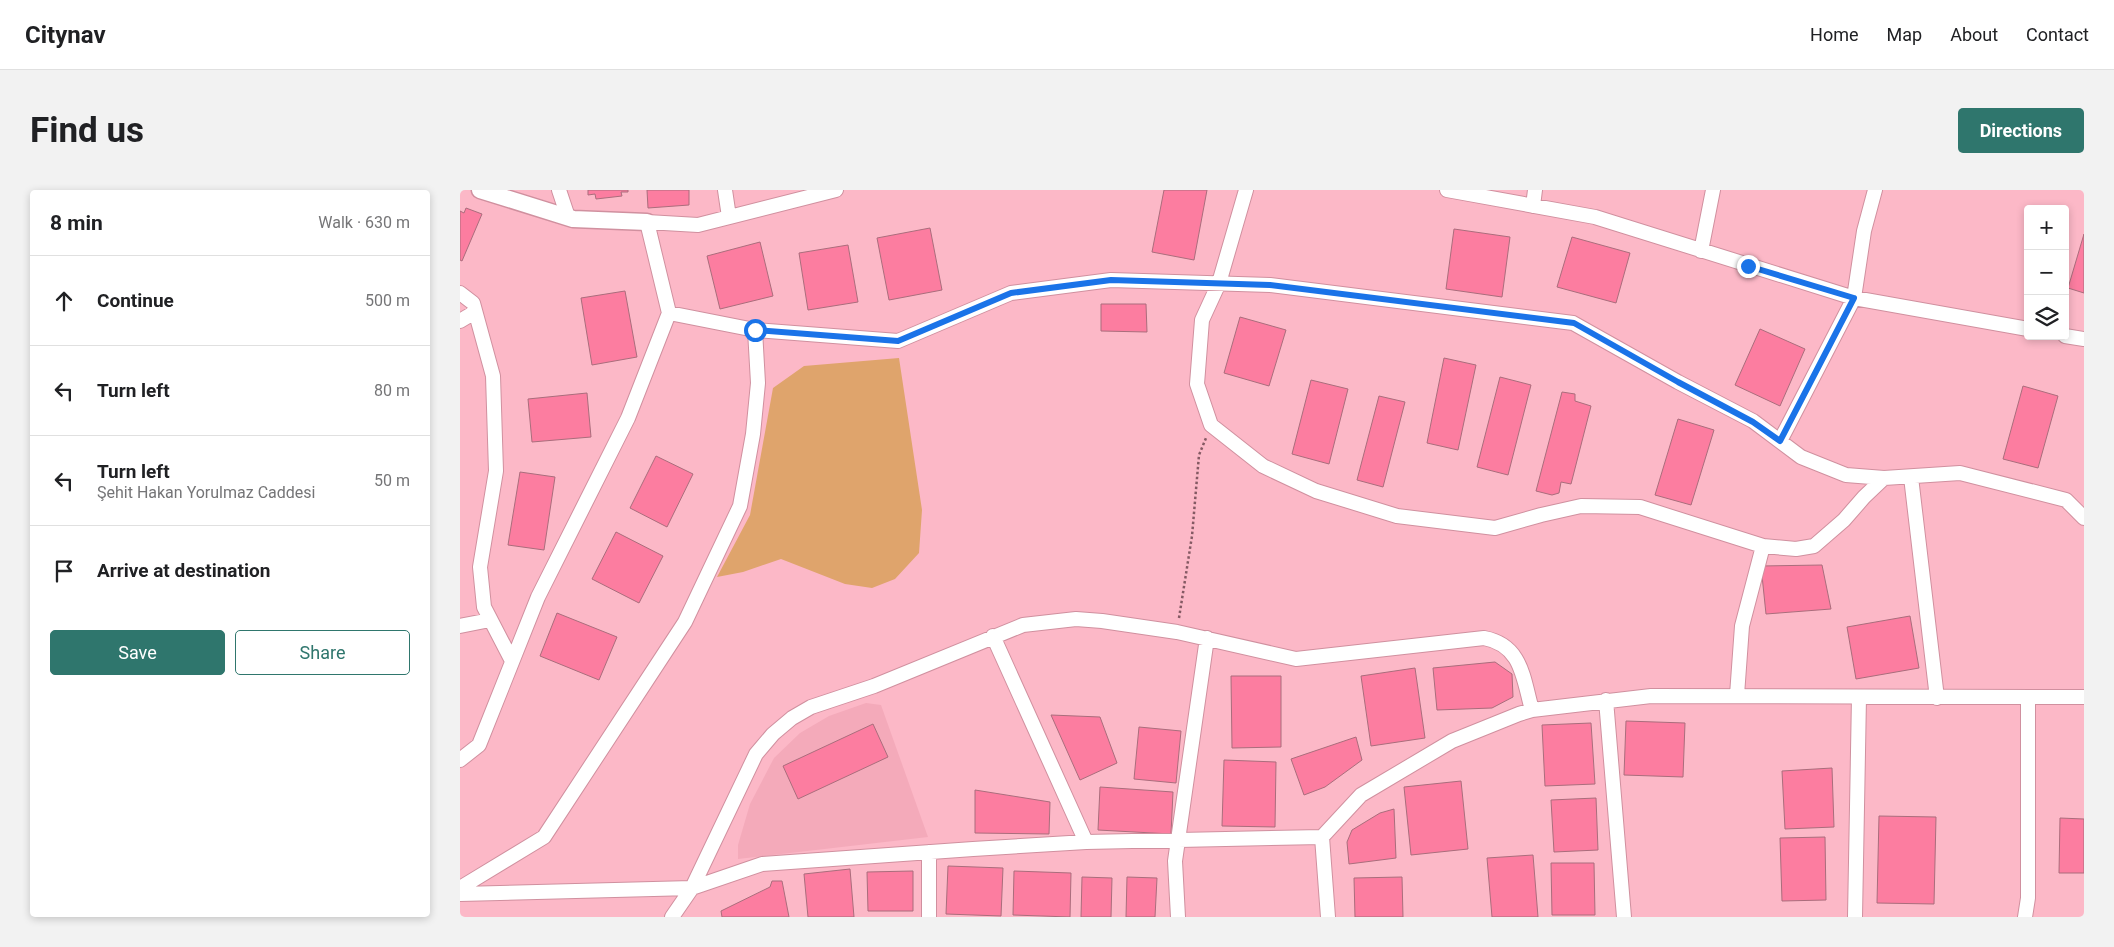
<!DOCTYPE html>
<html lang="en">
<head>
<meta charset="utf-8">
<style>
	body { margin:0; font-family:Roboto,sans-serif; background:#f2f2f2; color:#202124 }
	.controls { position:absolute; right:15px; top:15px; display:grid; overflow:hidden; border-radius:5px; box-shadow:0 2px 8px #0003 }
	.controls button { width:45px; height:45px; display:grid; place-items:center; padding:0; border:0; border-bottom:1px solid #e0e0e0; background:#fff; color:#202124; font:25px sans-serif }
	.stop { position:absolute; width:15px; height:15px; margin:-11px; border:4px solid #1a73e8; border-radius:50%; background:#fff }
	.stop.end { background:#1a73e8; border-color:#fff; box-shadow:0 1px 5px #0008 }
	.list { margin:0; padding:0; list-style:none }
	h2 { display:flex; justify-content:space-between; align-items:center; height:65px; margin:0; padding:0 20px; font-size:21px }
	h2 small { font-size:16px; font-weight:400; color:#757577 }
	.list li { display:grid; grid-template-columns:32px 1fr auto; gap:15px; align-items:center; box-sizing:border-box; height:90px; padding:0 20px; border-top:1px solid #e0e0e0 }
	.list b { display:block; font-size:19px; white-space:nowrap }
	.list p { margin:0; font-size:16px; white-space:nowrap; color:#757577 }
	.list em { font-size:16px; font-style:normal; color:#757577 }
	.actions { display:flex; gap:10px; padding:15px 20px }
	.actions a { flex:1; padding:11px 0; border:1px solid #2f766d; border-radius:5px; text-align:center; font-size:18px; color:#2f766d }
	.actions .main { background:#2f766d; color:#fff }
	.icon { flex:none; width:28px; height:28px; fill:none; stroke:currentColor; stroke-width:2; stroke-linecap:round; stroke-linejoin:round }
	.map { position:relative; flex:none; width:1624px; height:727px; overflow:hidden; border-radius:5px }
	header { display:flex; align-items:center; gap:30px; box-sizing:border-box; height:70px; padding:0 25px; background:#fff; border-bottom:1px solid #e0e0e0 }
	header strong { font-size:24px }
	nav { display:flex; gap:28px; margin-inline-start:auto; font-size:18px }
	.intro { display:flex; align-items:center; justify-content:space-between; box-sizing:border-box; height:120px; padding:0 30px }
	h1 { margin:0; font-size:35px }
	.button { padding:12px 22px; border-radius:5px; background:#2f766d; color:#fff; font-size:18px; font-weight:700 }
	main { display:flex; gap:30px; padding:0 30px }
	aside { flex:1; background:#fff; border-radius:5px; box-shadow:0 2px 8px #0003 }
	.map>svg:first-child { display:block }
</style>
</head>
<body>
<header>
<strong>Citynav</strong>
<nav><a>Home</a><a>Map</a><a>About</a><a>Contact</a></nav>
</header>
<div class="intro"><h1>Find us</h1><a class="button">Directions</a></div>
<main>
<aside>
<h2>8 min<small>Walk · 630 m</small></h2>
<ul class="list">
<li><svg class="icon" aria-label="ahead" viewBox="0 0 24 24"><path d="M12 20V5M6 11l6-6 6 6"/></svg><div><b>Continue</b></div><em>500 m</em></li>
<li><svg class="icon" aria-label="left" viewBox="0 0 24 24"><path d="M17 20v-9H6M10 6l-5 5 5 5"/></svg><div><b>Turn left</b></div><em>80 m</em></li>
<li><svg class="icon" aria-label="left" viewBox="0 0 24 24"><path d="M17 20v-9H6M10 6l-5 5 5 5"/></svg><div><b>Turn left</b><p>Şehit Hakan Yorulmaz Caddesi</p></div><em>50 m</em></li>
<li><svg class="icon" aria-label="arrive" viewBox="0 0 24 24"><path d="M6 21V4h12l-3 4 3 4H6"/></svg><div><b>Arrive at destination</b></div></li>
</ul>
<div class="actions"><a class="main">Save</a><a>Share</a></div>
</aside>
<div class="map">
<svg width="1624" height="727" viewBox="0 0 1624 727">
	<rect width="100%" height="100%" fill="#fcb8c7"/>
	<path fill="#f4aaba" d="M406,513L421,515L468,647L278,669V655L290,614L314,568L340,543L369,526Z"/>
	<path fill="#dfa46c" d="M439,168L462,320L459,363L435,389L412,398L385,394L321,369L283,382L257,387L290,325L313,198L344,176Z"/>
	<path fill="#fc7da0" stroke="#aa6d7c" d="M128,0H168V2H161L162,6L136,9L135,4L128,5Z
		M187,0H229V15L188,18Z
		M704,0H747L734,70L692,62Z
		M6,18L22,24L2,71L0,70V21L4,23Z
		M470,38L482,100L429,110L417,48Z
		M994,39L1050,47L1042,107L986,99Z
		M1624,44V103L1608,98Z
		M1112,47L1170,63L1156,113L1097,97Z
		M300,52L313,106L260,119L247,66Z
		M388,55L398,112L348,120L339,63Z
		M165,101L177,167L132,175L121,108Z
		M641,114H686L687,142L641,141Z
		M780,127L826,140L809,196L764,183Z
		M1300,139L1345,159L1320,216L1275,195Z
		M984,168L1016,175L998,260L967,253Z
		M1040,187L1071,195L1048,285L1017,277Z
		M851,190L888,199L869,274L832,264Z
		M1563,196L1598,206L1578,278L1543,269Z
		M1102,202L1115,204V211L1131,216L1111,294L1101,292L1099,303L1092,305L1076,301Z
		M127,203L131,247L72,252L68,209Z
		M919,206L945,212L923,297L897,290Z
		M1218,229L1254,240L1231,315L1195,305Z
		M196,266L233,284L207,337L170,318Z
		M60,282L95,287L84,360L48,355Z
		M156,342L203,366L179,413L132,389Z
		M1362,375L1371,419L1306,424L1301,376Z
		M97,423L157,447L139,490L80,466Z
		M1450,426L1459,478L1396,489L1387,437Z
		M1035,472L1052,484L1053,507L1032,518L977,520L973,478Z
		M955,478L965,548L911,556L901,486Z
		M771,486H821V557L772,558Z
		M591,525L640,527L657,573L620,590Z
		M1166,531L1225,533L1223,587L1164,585Z
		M1131,533L1135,594L1085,596L1082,535Z
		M413,534L428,567L338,609L323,576Z
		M679,537L721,541L716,593L674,589Z
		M896,547L902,570L865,597L844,605L831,569Z
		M764,570L816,572L815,637L762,636Z
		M1372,578L1374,637L1325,639L1322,581Z
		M1001,591L1008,659L951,665L944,597Z
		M640,597L713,602L711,644L638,640Z
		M515,600L590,612L589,644L515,643Z
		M1136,608L1138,660L1094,662L1091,610Z
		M934,619L936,668L889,674L887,652L892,640L920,623Z
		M1419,626L1476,627L1474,714L1417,713Z
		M1600,628L1624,629V683H1599Z
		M1365,647L1366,710L1322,711L1320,648Z
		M1073,665L1078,727H1032L1027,668Z
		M1091,673H1134L1135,725H1092Z
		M488,676L543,678L541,726L486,724Z
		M390,679L394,727H348L344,684Z
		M453,681V721H408L407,682Z
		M554,681L611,683L610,727L553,725Z
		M622,687L652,688L651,727H621Z
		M667,687L697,688L695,727H666Z
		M942,687L943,727H895L894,688Z
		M312,691H322L329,727H262L261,721L310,697Z"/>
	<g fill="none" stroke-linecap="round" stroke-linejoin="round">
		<g stroke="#d0909f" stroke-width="16">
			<path id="minor" d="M99,0L108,27
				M265,0L269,27
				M376,0L238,35L187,32L209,123L295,140L438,151L551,103L651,90L810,95L1113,133L1218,192L1293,231L1341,267L1386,285L1424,288L1500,283L1606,310L1624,328
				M786,0L759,93L742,130L737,194L751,235L803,276L856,301L937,326L1035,338L1081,325L1121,316L1180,317L1303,356L1336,359L1354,356L1384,330L1404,307L1424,288
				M987,0L1135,27L1394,108L1568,139
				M1073,16L1075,0
				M1241,61L1253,0
				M0,103L13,113L33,186L36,281L20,377L24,417L51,469
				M0,131L15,122
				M1605,146L1624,149
				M1320,251L1394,108L1404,41L1415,0
				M1451,287L1477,508
				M0,436L30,430
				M533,446L626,652
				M1277,505L1282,436L1303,356
				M1146,510L1164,727
				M0,570L19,555L78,407L168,228L209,123
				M862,647L868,727
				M469,662V727
				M0,698L84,647L225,432L280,316L293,244L298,193L295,140
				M0,704L232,698L302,674L513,659L626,652L862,647L901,605L992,551L1059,524L1072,520L1191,506L1624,507
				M212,727L232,698L296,564L313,544L332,528L351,517L414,496L563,435L616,429L642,431L717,442L836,469L1024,448C1062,455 1063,488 1072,520
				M718,727L715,671L747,448
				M1395,727L1399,507
				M1565,727L1568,708V507"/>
		</g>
		<g stroke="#d0909f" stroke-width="19">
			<path id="tertiary" d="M20,0L113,29L187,32"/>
		</g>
		<path stroke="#845963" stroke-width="2.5" stroke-dasharray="2.5 2.5" stroke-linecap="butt" d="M719,428L732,346L739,265L746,248"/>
		<use href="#minor" stroke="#fff" stroke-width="14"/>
		<use href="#tertiary" stroke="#fff" stroke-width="16"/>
	</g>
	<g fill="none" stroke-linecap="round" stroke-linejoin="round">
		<path stroke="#1a73e8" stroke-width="6" d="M295,140L438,151L551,103L651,90L810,95L1114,133L1218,192L1293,232L1320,251L1394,108L1288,76"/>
	</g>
</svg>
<div class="controls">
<button>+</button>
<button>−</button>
<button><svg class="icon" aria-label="layers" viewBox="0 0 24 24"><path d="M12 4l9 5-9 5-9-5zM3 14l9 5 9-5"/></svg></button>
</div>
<div class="stop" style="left:295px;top:140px"></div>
<div class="stop end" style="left:1288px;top:76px"></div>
</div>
</main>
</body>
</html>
